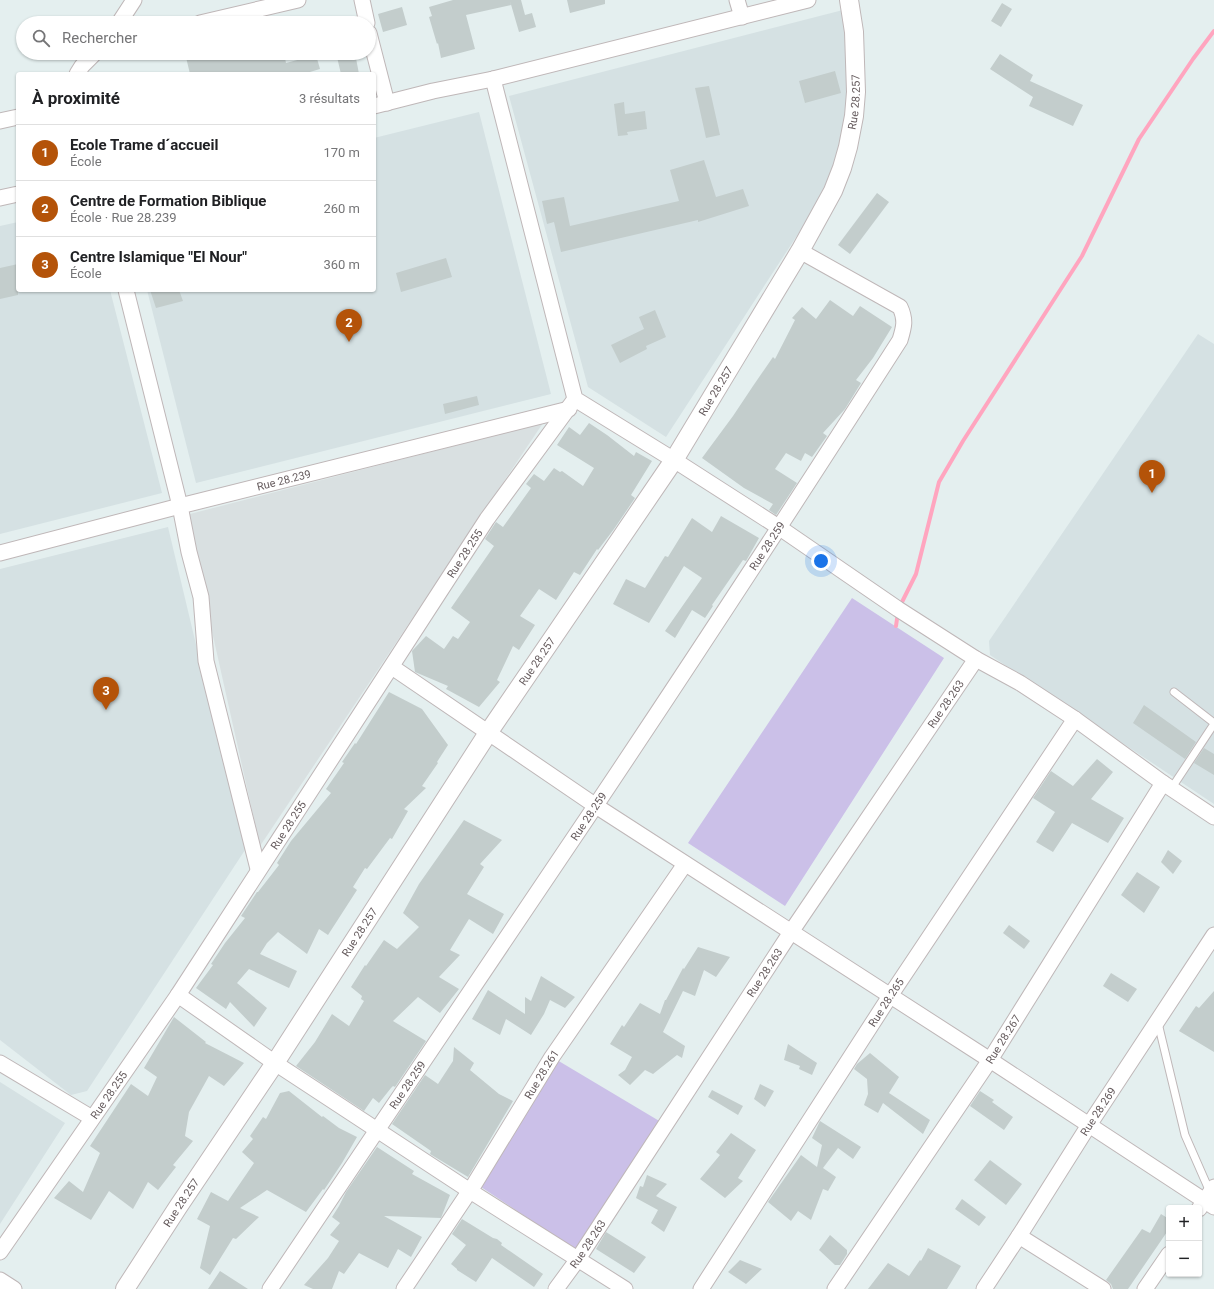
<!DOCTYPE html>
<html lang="fr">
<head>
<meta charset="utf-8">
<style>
	body { margin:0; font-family:Roboto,sans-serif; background:#f2f2f2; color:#202124 }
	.controls { position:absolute; right:12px; bottom:12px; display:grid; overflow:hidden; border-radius:4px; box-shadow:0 1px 3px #0004 }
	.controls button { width:36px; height:36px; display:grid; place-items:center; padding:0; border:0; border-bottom:1px solid #e0e0e0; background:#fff; color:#202124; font:20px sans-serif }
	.you { position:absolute; left:821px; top:561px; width:14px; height:14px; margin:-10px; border:3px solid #fff; border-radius:50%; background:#1a73e8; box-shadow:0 0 0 6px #1a73e833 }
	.badge { display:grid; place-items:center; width:26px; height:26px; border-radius:50%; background:#b45309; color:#fff; font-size:13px; font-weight:700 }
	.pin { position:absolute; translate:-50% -33px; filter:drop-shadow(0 1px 2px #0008) }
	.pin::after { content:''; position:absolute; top:21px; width:14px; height:12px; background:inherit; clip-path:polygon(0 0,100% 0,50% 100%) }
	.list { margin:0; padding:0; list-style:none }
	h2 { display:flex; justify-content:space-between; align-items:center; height:52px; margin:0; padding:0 16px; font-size:17px }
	h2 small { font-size:13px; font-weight:400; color:#757577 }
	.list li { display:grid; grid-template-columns:26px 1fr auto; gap:12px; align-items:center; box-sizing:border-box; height:56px; padding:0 16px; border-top:1px solid #e0e0e0 }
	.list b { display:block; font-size:15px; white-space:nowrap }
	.list p { margin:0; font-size:13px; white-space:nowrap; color:#757577 }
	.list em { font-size:13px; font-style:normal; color:#757577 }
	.icon { flex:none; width:22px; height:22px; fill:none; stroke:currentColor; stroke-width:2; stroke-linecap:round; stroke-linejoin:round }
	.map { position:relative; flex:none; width:1214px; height:1289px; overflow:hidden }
	.search { position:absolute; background:#fff; box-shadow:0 1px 3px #0004; left:16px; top:16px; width:360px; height:44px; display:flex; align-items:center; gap:10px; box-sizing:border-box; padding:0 14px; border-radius:22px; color:#757577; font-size:15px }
	.panel { position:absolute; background:#fff; box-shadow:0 1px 3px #0004; left:16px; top:72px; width:360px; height:220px; border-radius:4px }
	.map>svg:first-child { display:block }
</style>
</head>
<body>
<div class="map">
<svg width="1214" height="1289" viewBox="0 0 1214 1289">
	<rect width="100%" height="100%" fill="#e4efef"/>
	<path fill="#d9e0e1" d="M543,423L260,846L186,515Z"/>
	<path fill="#d5e1e3" d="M843,10L850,83L841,152L811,214L666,437L588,387L509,96Z
		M479,112L551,394L196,483L147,290H374V138Z
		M18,222V290H110L162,493L0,534V226Z
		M1198,334L1214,344V804L990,655L989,641Z
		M168,527L245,850L87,1091L71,1095L0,1040V569Z
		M0,1082L65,1123L0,1224Z"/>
	<path fill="#cbc0e8" d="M852,598L944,658L785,906L688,843Z
		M552,1057L666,1125L576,1250L475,1183Z"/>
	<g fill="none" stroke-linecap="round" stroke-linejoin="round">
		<path stroke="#ffa5bf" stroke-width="4" d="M900,606L916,574L939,482L963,441L1082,256L1139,139L1193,59L1214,31
			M896,626L898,612"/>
	</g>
	<path fill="#c3cdcc" d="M453,0H521L525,15L532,13L536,27L519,32L510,1L511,5L466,15L475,49L441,58L438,43L437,44L429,17L432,16L429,7Z
		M567,0H605V4L570,13Z
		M1002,3L1012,9L1001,27L991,21Z
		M402,7L407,25L383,32L378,14Z
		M185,53H213V55L226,53H284L286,63L316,55L320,69L303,74H260V72L251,74H190Z
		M352,53H355L359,74H341L337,57Z
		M1000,54L1033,75L1030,81L1083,105L1073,126L1029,106L1033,97L990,69Z
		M835,71L841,93L805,103L799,81Z
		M709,86L720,135L706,138L695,88Z
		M624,102L625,114L645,111L647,129L627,132L628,135L618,136L614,104Z
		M704,160L716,197L743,189L749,206L698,222V220L561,252L554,222L547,224L542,201L564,197L570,226L679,201L670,170Z
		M877,193L889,202L850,254L838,245Z
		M446,258L452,277L401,292L396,273Z
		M18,264V295L0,299V268Z
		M150,290H179L183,301L156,308Z
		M830,300L853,316L860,306L892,327L873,358L856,380L861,383L845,409L823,433L827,436L812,457L805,453L801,461L786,453L775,469L797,483L776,515L769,510L773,504L744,488L702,458L733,416L753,386L773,357L775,359L795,320L792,318L802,307L816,319Z
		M655,310L666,337L646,346L647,349L620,363L611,345L644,329L639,317Z
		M477,396L479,405L445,414L443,404Z
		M589,423L607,435L634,456L636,452L652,461L631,495L635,498L614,529L598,550L597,549L580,575L574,572L556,600L539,589L520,616L535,625L519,650L513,646L497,680L500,682L479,707L446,689L448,686L415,672L412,651L426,636L444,649L453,636L458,639L470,622L451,608L494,546L485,539L496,522L503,527L531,488L526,484L534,474L544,481L554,468L560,472L562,471L583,486L594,468L557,445L569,427L580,435Z
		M721,516L759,538L746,561L743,560L712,605L713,606L705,618L692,610L675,638L665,631L702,578L684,566L649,623L613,604L626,579L645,588L665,556L668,557L692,518L712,532Z
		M389,692L422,709L448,745L437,762L438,763L422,786L426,788L404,809L408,811L392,839L390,838L367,869L365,868L353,887L357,890L328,935L319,929L307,954L278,932L267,943L260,954L297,971L289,988L249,969L237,983L267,1008L254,1027L230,1002L226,1009L196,988L213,965L211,964L225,943L245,918L241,916L257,892H258L279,865L277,863L291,841L331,793L326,789L344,763L342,762L355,743L356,744Z
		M1144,705L1196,742L1185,759L1133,723Z
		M1204,748L1214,754V775L1194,763Z
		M1097,759L1113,772L1091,799L1124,818L1108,843L1072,823L1053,852L1036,842L1055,812L1033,798L1051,771L1073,786Z
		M464,820L502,840L480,864L484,867L467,894L504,914L493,934L469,919L450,950L460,955L439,977L459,989L440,1013L418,997L393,1021L426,1041L395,1087L393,1086L391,1088L379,1103L373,1098L364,1111L296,1066L315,1042L332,1014L349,1026L364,1001L361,999L362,996L351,987L365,965L366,966L384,940L397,949L419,927L403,913L419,884Z
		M1168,850L1182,861L1173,874L1161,862Z
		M1137,872L1160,887L1144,913L1121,895Z
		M1009,925L1030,941L1024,949L1003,933Z
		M698,947L730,957L716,977L704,970L695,996L683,991L663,1032L685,1046L682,1058L677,1055L653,1074L645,1070L630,1085L618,1075L625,1070L632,1057L610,1044L622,1025L624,1027L640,1003L660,1014L665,1000H666L683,968L684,969Z
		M1111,973L1137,989L1128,1002L1103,986Z
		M541,976L575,997L565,1008L550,1000L544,1014L531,1035L506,1019L500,1035L472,1019L488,990L525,1014V997L531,1001Z
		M1214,991V1052L1179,1031L1196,1006L1199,1008Z
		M174,1017L206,1042L205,1043L244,1063L224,1086L209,1076L189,1112L185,1136L193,1141L173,1165L176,1167L158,1190L148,1182L133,1209L109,1191L91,1220L54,1198L69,1181L83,1192L100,1153L90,1146L131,1084L148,1096L157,1077L144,1068Z
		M788,1044L817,1063L812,1075L799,1069L800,1066L784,1060Z
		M454,1047L474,1063L470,1070L499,1094L513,1101L468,1177L430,1154L431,1151L392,1124L425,1075L438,1084L453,1061Z
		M870,1053L899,1077L889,1093L930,1120L923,1134L883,1103L878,1113L864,1105L868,1094L867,1079L854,1069L857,1064Z
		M760,1084L774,1091L765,1107L754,1099Z
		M712,1090L743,1106L738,1115L708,1097Z
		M289,1091L322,1117L323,1116L339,1128L357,1137L342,1163L324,1190L323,1189L306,1212L267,1190L240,1208L259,1217L236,1239L233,1238L210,1275L200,1268L210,1226L197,1219L211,1192L228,1201L254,1163L242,1152L253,1139L250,1136L263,1117L266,1119L280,1093Z
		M980,1091L994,1100L992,1102L1013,1117L1004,1130L970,1106Z
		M820,1121L861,1147L853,1159L838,1148L823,1168L836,1177L828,1191L823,1189L811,1220L798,1211L791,1221L768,1202L801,1155L817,1167L822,1145L812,1138Z
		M731,1133L756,1150L738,1178L743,1181L725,1198L700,1179L720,1155L716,1152Z
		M377,1147L414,1171L412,1174L450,1195L441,1218L384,1216L422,1237L411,1257L398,1249L388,1268L359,1253L344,1274L339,1271L332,1289H313L304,1285L328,1258L339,1241L330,1235L340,1223L332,1217L339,1206L346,1192Z
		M990,1160L1022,1184L1006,1205L974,1180Z
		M647,1175L667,1184L656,1196L677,1207L664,1232L651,1223L658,1210L636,1198L640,1186L643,1187Z
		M962,1199L986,1217L979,1226L955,1209Z
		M1161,1214L1169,1219V1229L1128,1289H1113L1111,1284L1106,1280L1142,1229L1150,1233Z
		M462,1219L493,1238L497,1239L502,1243L501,1245L543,1274L534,1287L492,1258L476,1282L457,1270V1269L451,1264L466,1245L452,1234Z
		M606,1232L646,1257L634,1273L596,1249Z
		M830,1235L847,1250V1254L840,1265H835L819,1250Z
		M928,1248L961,1266L947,1289H868L888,1263L909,1276L920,1260L921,1261Z
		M740,1260L762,1269L746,1284L728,1272Z
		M220,1271L248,1289H208Z"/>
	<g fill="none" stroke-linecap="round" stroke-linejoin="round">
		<g stroke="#bfb7b8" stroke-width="9">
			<path id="service" d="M1174,692L1214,723
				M1171,789L1214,724
				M1158,1023L1185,1135L1210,1192"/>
		</g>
		<g stroke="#bfb7b8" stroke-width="17">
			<g id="minor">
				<path d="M362,0L367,23"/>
				<path d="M737,0L742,17"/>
				<path d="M119,23L134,0"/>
				<path d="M200,23L298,0"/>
				<path d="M369,33L387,103"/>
				<path d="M77,74L82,66L95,53"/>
				<path d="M493,79L575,399L674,460L780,528L898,609L976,659L1020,683L1075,719L1163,783L1214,817"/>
				<path d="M374,106L433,91L493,79L808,0"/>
				<path d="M0,121L18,117"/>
				<path d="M0,198L18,194"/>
				<path d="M126,290L180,506L189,552L201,597L206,661L258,869"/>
				<path id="s1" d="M0,553L180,506L569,409"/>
				<path d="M392,667L596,806L990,1060L1214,1207"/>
				<path d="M178,995L275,1063L470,1191L625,1289"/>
				<path d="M0,1063L92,1118"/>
				<path d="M1199,1209L1214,1187"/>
				<path d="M1019,1236L1103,1289"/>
				<path id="s2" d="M0,1252L178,995L487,519L575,399"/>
				<path d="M0,1280L14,1289"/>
				<path id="s3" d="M270,1289C378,1127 488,967 596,805C699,651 800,496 900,340C904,327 906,320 900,307L800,251"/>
				<path id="s4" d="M404,1289L475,1183L552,1057L685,864"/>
				<path id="s5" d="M556,1289L578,1259L791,932L976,659"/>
				<path id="s6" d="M701,1289L890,996L1075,719"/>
				<path id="s7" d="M835,1289L990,1060L1163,783"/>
				<path id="s8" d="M984,1289L1019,1236L1089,1125L1214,935"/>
				<path d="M1145,1289L1169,1254"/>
			</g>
		</g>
		<g stroke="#bfb7b8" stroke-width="20">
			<g id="tertiary">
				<path id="s9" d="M125,1289L178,1207L275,1063L488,733L674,460L800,251L833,191L842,168L848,147L854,116L856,92L854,32L849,0"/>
			</g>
		</g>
		<use href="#service" stroke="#fff" stroke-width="7"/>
		<use href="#minor" stroke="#fff" stroke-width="15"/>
		<use href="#tertiary" stroke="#fff" stroke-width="18"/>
	</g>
	<g text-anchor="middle" stroke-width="3.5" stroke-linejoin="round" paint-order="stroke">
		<g font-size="11" fill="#665c5e" stroke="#fff">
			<text dy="4" stroke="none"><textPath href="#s9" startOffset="1399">Rue 28.257</textPath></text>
			<text dy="4" stroke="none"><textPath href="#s9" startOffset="1075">Rue 28.257</textPath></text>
			<text dy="4" stroke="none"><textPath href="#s1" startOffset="293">Rue 28.239</textPath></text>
			<text dy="4" stroke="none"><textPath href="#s3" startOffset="894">Rue 28.259</textPath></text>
			<text dy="4" stroke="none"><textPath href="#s2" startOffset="839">Rue 28.255</textPath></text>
			<text dy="4" stroke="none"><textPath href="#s9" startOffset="751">Rue 28.257</textPath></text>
			<text dy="4" stroke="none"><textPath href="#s5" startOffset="703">Rue 28.263</textPath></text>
			<text dy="4" stroke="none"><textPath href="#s3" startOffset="570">Rue 28.259</textPath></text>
			<text dy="4" stroke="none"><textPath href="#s2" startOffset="515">Rue 28.255</textPath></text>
			<text dy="4" stroke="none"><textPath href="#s9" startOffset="427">Rue 28.257</textPath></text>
			<text dy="4" stroke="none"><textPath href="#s5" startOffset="379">Rue 28.263</textPath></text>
			<text dy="4" stroke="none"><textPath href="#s6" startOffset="341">Rue 28.265</textPath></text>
			<text dy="4" stroke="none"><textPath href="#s7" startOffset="301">Rue 28.267</textPath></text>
			<text dy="4" stroke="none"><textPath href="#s4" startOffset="255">Rue 28.261</textPath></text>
			<text dy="4" stroke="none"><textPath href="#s3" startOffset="246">Rue 28.259</textPath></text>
			<text dy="4" stroke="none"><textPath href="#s2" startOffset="191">Rue 28.255</textPath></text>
			<text dy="4" stroke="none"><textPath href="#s8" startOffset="211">Rue 28.269</textPath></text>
			<text dy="4" stroke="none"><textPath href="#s9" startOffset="103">Rue 28.257</textPath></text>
			<text dy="4" stroke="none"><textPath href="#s5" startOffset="55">Rue 28.263</textPath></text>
		</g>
	</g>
</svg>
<div class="controls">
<button>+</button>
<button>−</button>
</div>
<div class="you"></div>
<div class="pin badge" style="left:1152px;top:493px">1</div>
<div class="pin badge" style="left:349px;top:342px">2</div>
<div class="pin badge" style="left:106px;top:710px">3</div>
<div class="search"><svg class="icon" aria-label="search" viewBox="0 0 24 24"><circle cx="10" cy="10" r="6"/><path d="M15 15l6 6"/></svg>Rechercher</div>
<section class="panel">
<h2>À proximité<small>3 résultats</small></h2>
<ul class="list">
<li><span class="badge">1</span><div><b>Ecole Trame d´accueil</b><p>École</p></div><em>170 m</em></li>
<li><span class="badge">2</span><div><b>Centre de Formation Biblique</b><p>École · Rue 28.239</p></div><em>260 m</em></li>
<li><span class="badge">3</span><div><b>Centre Islamique &quot;El Nour&quot;</b><p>École</p></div><em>360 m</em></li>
</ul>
</section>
</div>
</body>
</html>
